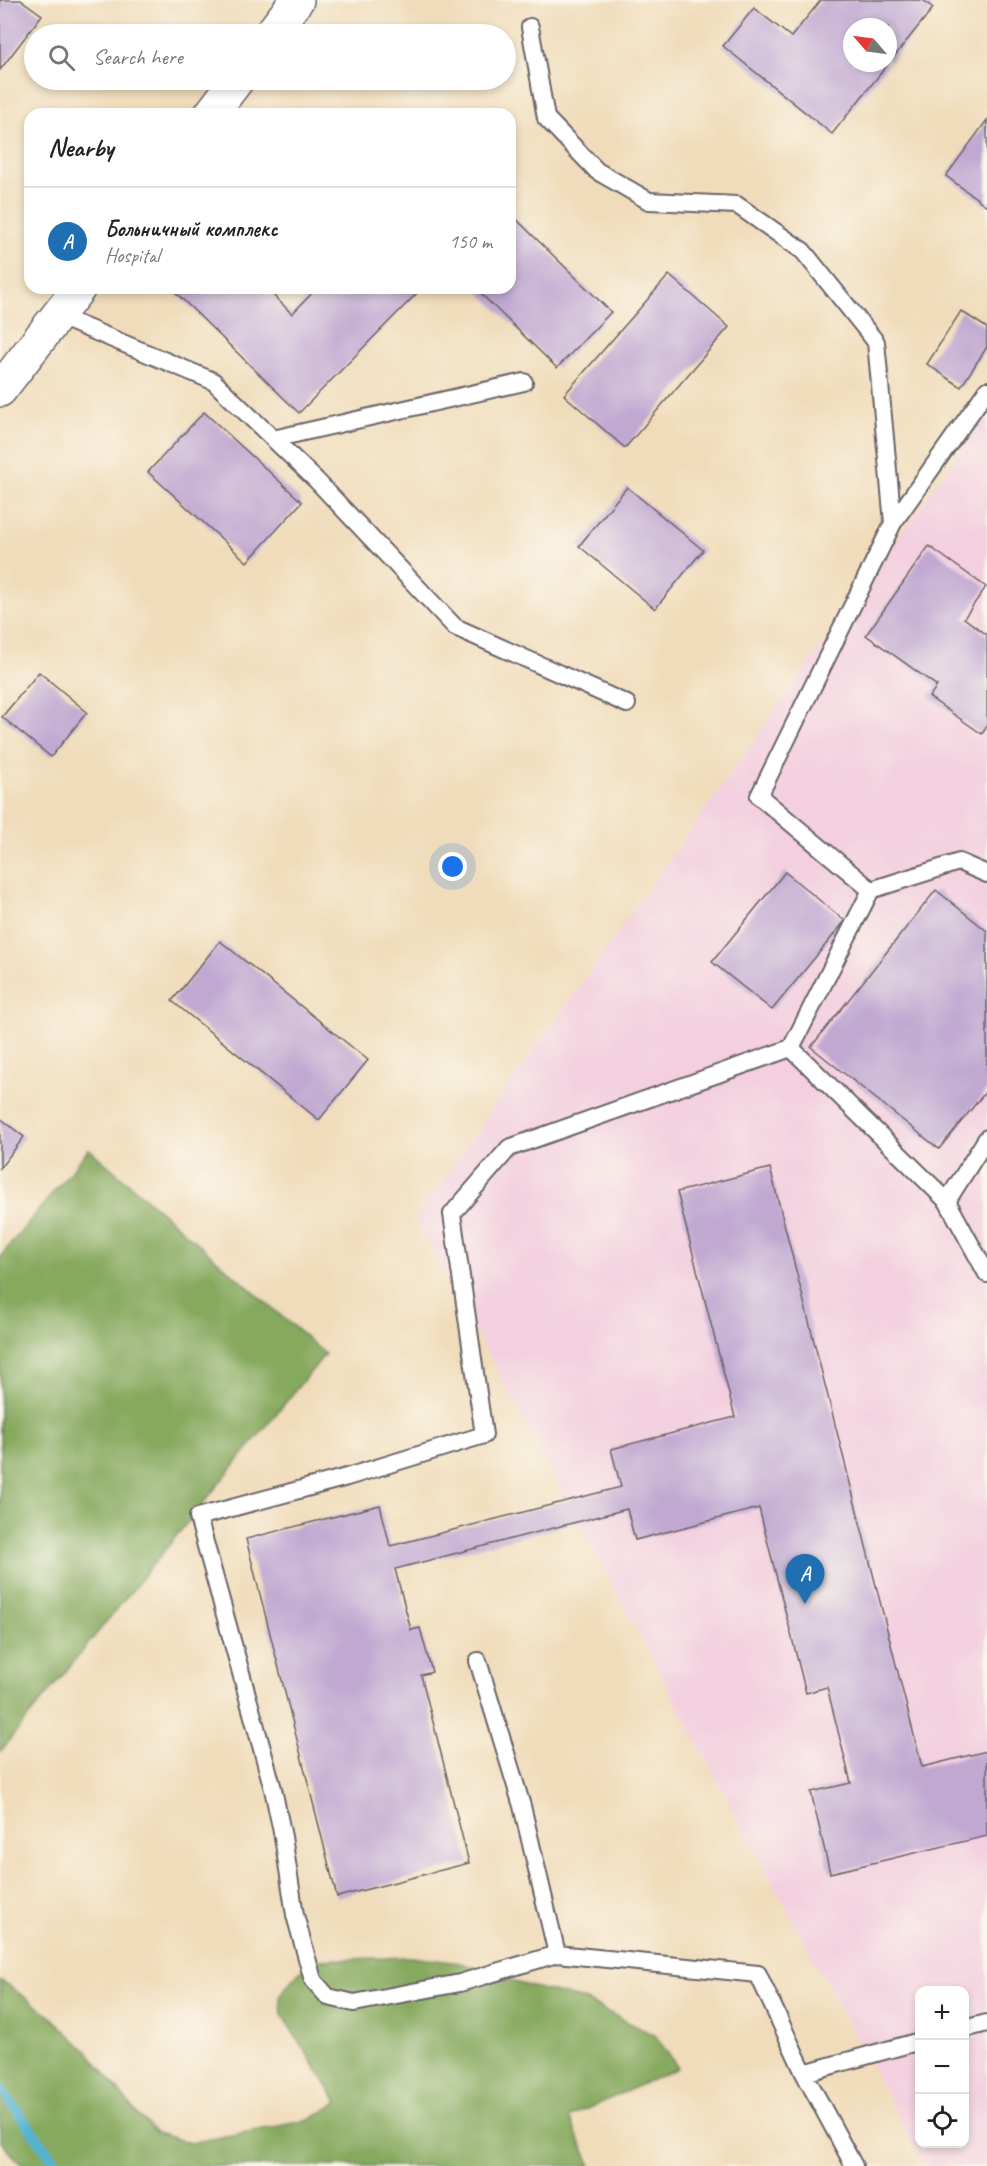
<!DOCTYPE html>
<html lang="en">
<head>
<meta charset="utf-8">
<style>
	body { margin:0; font-family:Caveat,sans-serif; background:#f6f6f6; color:#222 }
	.controls { position:absolute; right:18px; bottom:18px; display:grid; overflow:hidden; border-radius:12px; box-shadow:0 3px 9px #0003 }
	.controls button { width:54px; height:54px; display:grid; place-items:center; padding:0; border:0; border-bottom:2px solid #e0e0e0; background:#fff; color:#222; font:30px sans-serif }
	.compass { position:absolute; left:843px; top:18px; width:54px; height:54px; border-radius:50%; background:#fff; box-shadow:0 3px 9px #0003; rotate:298deg }
	.you { position:absolute; left:453px; top:867px; width:21px; height:21px; margin:-15px; border:4px solid #fff; border-radius:50%; background:#1a73e8; box-shadow:0 0 0 9px #1a73e833 }
	.badge { display:grid; place-items:center; width:39px; height:39px; border-radius:50%; background:#1f6fb2; color:#fff; font-size:20px; font-weight:700 }
	.pin { position:absolute; translate:-50% -50px; filter:drop-shadow(0 2px 3px #0008) }
	.pin::after { content:''; position:absolute; top:32px; width:21px; height:18px; background:inherit; clip-path:polygon(0 0,100% 0,50% 100%) }
	.list { margin:0; padding:0; list-style:none }
	h2 { display:flex; justify-content:space-between; align-items:center; height:78px; margin:0; padding:0 24px; font-size:26px }
	h2 small { font-size:20px; font-weight:400; color:#767676 }
	.list li { display:grid; grid-template-columns:39px 1fr auto; gap:18px; align-items:center; box-sizing:border-box; height:108px; padding:0 24px; border-top:2px solid #e0e0e0 }
	.list b { display:block; font-size:22px; white-space:nowrap }
	.list p { margin:0; font-size:20px; white-space:nowrap; color:#767676 }
	.list em { font-size:20px; font-style:normal; color:#767676 }
	.icon { flex:none; width:33px; height:33px; fill:none; stroke:currentColor; stroke-width:2; stroke-linecap:round; stroke-linejoin:round }
	.map { position:relative; flex:none; width:987px; height:2166px; overflow:hidden }
	.search { position:absolute; background:#fff; box-shadow:0 3px 9px #0003; left:24px; top:24px; width:492px; height:66px; display:flex; align-items:center; gap:15px; box-sizing:border-box; padding:0 21px; border-radius:33px; color:#767676; font-size:22px }
	.panel { position:absolute; background:#fff; box-shadow:0 3px 9px #0003; left:24px; top:108px; width:492px; height:186px; border-radius:18px }
	.map>svg:first-child { display:block }
</style>
</head>
<body>
<div class="map">
<svg width="987" height="2166" viewBox="0 0 987 2166">
	<rect width="100%" height="100%" fill="#fbf7ec"/>
	<filter id="ink" filterUnits="userSpaceOnUse"><feTurbulence type="fractalNoise" baseFrequency=".0167" numOctaves="2"/><feDisplacementMap in="SourceGraphic" scale="12" xChannelSelector="R" yChannelSelector="G"/><feConvolveMatrix kernelMatrix="1 2 1 2 8 2 1 2 1" color-interpolation-filters="sRGB"/></filter>
	<filter id="wash" filterUnits="userSpaceOnUse"><feTurbulence type="fractalNoise" baseFrequency=".008" numOctaves="4" result="noise"/><feDisplacementMap in="SourceGraphic" scale="24" xChannelSelector="R" yChannelSelector="G"/><feGaussianBlur stdDeviation="1.35" result="paint"/><feColorMatrix in="noise" values="0 0 0 0 0 0 0 0 0 0 0 0 0 0 0 0 0 1.4 0 .05"/><feComposite in="paint" operator="in"/></filter>
	<g filter="url(#wash)">
		<rect width="100%" height="100%" fill="#f0dcba"/>
		<path fill="#f3cfdf" fill-rule="evenodd" d="M987,413V2166H925L415,1218ZM920,1990H964V2144H920Z"/>
		<path fill="#85a95d" stroke="#54664c" stroke-width="1.5" d="M89,1149L325,1354L0,1752V1257Z
			M411,1957L461,1963L506,1980L584,2000L656,2036L678,2068L569,2117L591,2166H23L0,2141V1980L46,2012L89,2053L138,2115L157,2133L190,2143L309,2120L338,2103L282,2015L280,1994L311,1960Z"/>
		<g fill="none" stroke-linecap="round" stroke-linejoin="round">
			<path stroke="#52b3d1" stroke-width="10" d="M0,2088L58,2166"/>
		</g>
		<g id="blocks">
			<path fill="#c0a8d1" fill-rule="evenodd" d="M0,0H21L42,15L0,70Z
				M821,0H923L933,8L832,134L723,46L754,8L791,37ZM852,27H888V63H852Z
				M987,120V206L946,176Z
				M510,213L611,312L557,368L475,288H510Z
				M669,275L729,327L625,448L564,395Z
				M171,288H266L292,314L317,288H422L299,413Z
				M961,311L987,328V347L961,387L927,364Z
				M204,412L302,502L247,562L148,472Z
				M627,487L703,550L655,609L579,546Z
				M929,546L986,587L964,618L987,635V726L982,734L929,697L937,686L866,635Z
				M39,672L87,712L51,757L2,717Z
				M785,872L845,921L772,1010L712,962Z
				M936,890L987,931V1090L939,1149L811,1047Z
				M220,941L368,1060L319,1120L172,1001Z
				M0,1118L24,1137L0,1168Z
				M770,1168L922,1767L987,1751V1836L830,1873L811,1792L851,1783L827,1687L806,1693L759,1508L635,1540L627,1509L395,1569L411,1630L420,1628L432,1672L421,1675L469,1863L337,1897L246,1539L380,1505L390,1546L621,1487L611,1449L735,1417L677,1192Z"/>
		</g>
	</g>
	<g filter="url(#ink)">
		<use href="#blocks" fill-opacity="0" stroke="#6a6367" stroke-width="1.5"/>
		<g fill="none" stroke-linecap="round" stroke-linejoin="round">
			<g stroke="#6a6367" stroke-width="20">
				<path id="lane" d="M530,27L546,118L597,171L649,201L737,205L803,251L876,342L893,523
					M58,316L213,381L316,480L455,627L627,704
					M273,439L524,382
					M987,874L959,862L871,890L791,1048L947,1201L987,1138
					M871,890L759,796L893,523L987,390
					M791,1048L509,1148L452,1214L484,1435L347,1477L198,1517L273,1789L283,1837L295,1915L313,1980L328,1997L354,2003L460,1983L557,1954L758,1974L804,2073L854,2166
					M947,1201L987,1274
					M478,1661L522,1806L557,1954
					M964,2029L987,2023
					M804,2073L920,2041"/>
			</g>
			<g stroke="#6a6367" stroke-width="36">
				<path id="street" d="M271,34L297,0
					M211,114L237,80
					M0,390L79,288"/>
			</g>
			<use href="#lane" stroke="#fff" stroke-width="16"/>
			<use href="#street" stroke="#fff" stroke-width="33"/>
		</g>
	</g>
</svg>
<div class="controls">
<button>+</button>
<button>−</button>
<button><svg class="icon" aria-label="locate" viewBox="0 0 24 24"><circle cx="12" cy="12" r="6"/><path d="M12 2v4M12 18v4M2 12h4M18 12h4"/></svg></button>
</div>
<svg class="compass" viewBox="-18 -18 36 36"><path d="M0-13l5 13h-10z" fill="#e53935"/><path d="M0 13l5-13h-10z" fill="#767676"/></svg>
<div class="you"></div>
<div class="pin badge" style="left:805px;top:1604px">A</div>
<div class="search"><svg class="icon" aria-label="search" viewBox="0 0 24 24"><circle cx="10" cy="10" r="6"/><path d="M15 15l6 6"/></svg>Search here</div>
<section class="panel">
<h2>Nearby<small></small></h2>
<ul class="list">
<li><span class="badge">A</span><div><b>Больничный комплекс</b><p>Hospital</p></div><em>150 m</em></li>
</ul>
</section>
</div>
</body>
</html>
